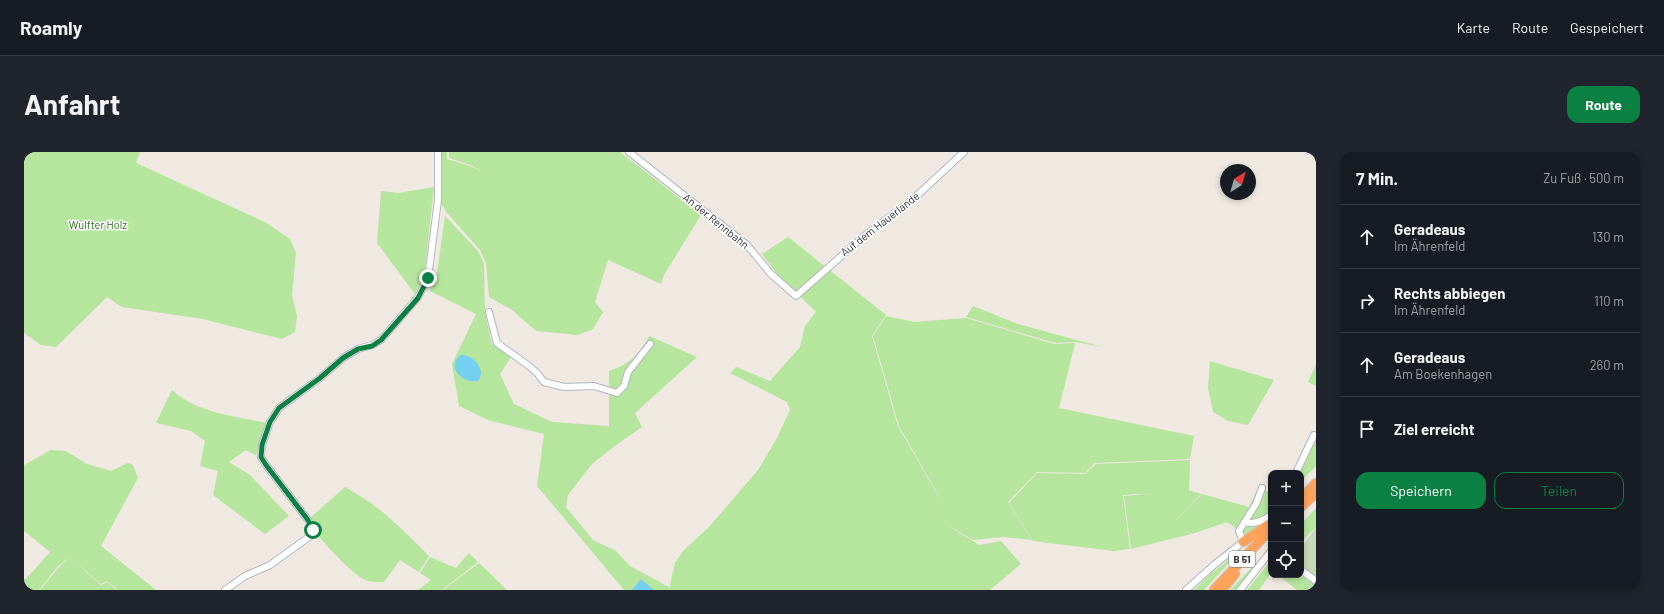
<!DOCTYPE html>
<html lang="de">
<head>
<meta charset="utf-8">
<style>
	body { margin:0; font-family:Barlow,sans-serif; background:#20242c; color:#f1f3f6 }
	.controls { position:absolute; right:12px; bottom:12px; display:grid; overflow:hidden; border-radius:8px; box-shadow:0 2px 6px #0003 }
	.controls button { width:36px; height:36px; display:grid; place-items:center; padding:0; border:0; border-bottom:1px solid #363941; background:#171b24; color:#f1f3f6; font:20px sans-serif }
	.compass { position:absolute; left:1196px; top:12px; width:36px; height:36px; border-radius:50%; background:#171b24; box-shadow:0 2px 6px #0003; rotate:37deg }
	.stop { position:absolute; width:12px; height:12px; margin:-9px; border:3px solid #0b8043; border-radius:50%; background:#fff }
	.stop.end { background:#0b8043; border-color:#fff; box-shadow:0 1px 4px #0008 }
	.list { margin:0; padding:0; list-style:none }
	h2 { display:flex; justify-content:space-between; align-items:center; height:52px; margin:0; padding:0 16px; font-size:17px }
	h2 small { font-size:13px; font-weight:400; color:#9ea1a6 }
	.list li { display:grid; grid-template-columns:26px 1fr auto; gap:12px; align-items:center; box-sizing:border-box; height:64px; padding:0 16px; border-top:1px solid #363941 }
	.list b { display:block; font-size:15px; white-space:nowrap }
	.list p { margin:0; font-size:13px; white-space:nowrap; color:#9ea1a6 }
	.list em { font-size:13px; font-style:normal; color:#9ea1a6 }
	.actions { display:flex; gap:8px; padding:12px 16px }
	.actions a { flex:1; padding:9px 0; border:1px solid #0b8043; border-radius:12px; text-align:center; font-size:14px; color:#0b8043 }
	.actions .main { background:#0b8043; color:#fff }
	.icon { flex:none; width:22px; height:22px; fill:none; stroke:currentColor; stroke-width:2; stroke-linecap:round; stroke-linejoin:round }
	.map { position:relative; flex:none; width:1292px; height:438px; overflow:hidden; border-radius:12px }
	header { display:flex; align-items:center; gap:24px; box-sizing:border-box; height:56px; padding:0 20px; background:#171b24; border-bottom:1px solid #363941 }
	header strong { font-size:19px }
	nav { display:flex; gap:22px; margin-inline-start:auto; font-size:14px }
	.intro { display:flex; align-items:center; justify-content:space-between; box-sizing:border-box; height:96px; padding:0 24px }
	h1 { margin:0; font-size:28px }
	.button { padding:10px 18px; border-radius:12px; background:#0b8043; color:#fff; font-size:14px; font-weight:700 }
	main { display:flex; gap:24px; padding:0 24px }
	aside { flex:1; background:#171b24; border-radius:12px; box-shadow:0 2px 6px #0003 }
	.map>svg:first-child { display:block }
</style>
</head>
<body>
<header>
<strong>Roamly</strong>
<nav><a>Karte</a><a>Route</a><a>Gespeichert</a></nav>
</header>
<div class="intro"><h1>Anfahrt</h1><a class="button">Route</a></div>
<main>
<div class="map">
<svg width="1292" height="438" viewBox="0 0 1292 438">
	<rect width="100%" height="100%" fill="#efe9e1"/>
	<path fill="#b6e59e" d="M0,0H116L112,11L241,70L266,87L272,101L268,143L273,164L271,180L258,187L179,167L98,155L83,145L32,195L17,193L0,181Z
		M415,0H423V7L449,15L458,21L449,14L425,6V0H596L677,63L640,123L637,132L584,108L571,150L579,160L569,177L554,183L512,179L488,158L465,145L462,111L456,98L423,61L415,48Z
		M410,35L400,124L391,142L353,91L357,39L374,41Z
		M421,64L454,99L460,112L461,161L468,192L487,205L476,222L490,252L528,270L585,274V219C606,212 615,203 625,184L673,205L611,261L618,275L588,296L568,312L544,343L542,355L535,360L513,334L520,282L464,268L435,254L428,212L452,162L406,139L412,127Z
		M764,85L862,163L848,184L874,274L912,340L920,371L912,339L875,274L849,184L862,164L890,170L942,166L1030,192L1051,191L1035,256L1170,284L1166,307L1071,311L1061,321L1013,320L984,350L1008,388L979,385L949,388L922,372L955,393L977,389L997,412L966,438H645L651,411L659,399L685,375L734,318L752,288L766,258L763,250L706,221L712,215L746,229L776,195L781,174L792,160L753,122L738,102Z
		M949,154L994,172L1078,195L1051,190L1031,191L942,165Z
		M1186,209L1250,228L1224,273L1204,269L1189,260L1184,236Z
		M1292,213V234L1284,230Z
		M148,238C173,261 210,264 242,271L234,300L231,303L222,298L205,310L226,323L265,364L241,382L189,343L194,319L176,314L181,289L167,279L132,271Z
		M1292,284V314L1277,329V321H1274Z
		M27,298L42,299L63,312L87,319L104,311L109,313L114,326L77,394L132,438H94L83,429L77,432L50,409L77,433L83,430L93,438H16L35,415L46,405L34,414L15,438H0V429L26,400L0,379V313Z
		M1166,308L1165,338L1177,342L1150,370L1178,342L1225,355L1235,334L1247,341V359L1223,384L1203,370L1168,382L1155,375L1167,382L1107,397L1100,344L1131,341L1099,343L1106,397L1090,399L1009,389L985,351L1013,321L1061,322L1072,312Z
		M321,335C357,355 376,375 405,404L395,420L376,408L360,430C355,430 349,430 344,429C331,426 301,392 292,381V376L286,366Z
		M542,355L569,388L592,399L606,414L645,435V438H600L535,360Z
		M1292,356V375L1277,390V372Z
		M1216,399L1180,438H1170L1185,423Z
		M445,401L454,410L418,438H394L407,428L396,421L406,405L432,416Z
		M1247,408V421L1235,438H1223Z
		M455,411L483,438H419Z
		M1232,411H1235L1212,438H1206Z
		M1277,417L1292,427V438H1273L1254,423H1277Z"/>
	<path fill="#c8d9b8" d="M1292,375V427L1277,415V396Z"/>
	<path fill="#75cff0" d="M437,203C449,202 463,218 454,229C438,232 421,214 437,203Z
		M617,427L630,438H608Z"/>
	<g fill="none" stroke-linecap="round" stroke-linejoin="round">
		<g stroke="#b4b7c1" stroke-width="8">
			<path id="minor" d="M605,0L723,93L747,122L772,144L839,85L887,49L940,0
				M465,160L473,191L505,214L513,221L520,230L540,235L570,234L593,241L600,234L604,220L626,192
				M1272,321L1290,283
				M1221,370C1231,373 1239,369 1247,363
				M1277,418L1292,429
				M201,438L221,424L246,413L289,382V378L284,368L242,313L237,305L238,293L246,270L255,256L296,226L319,206L334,197L348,193L357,188L394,145L404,126L414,48V0
				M1162,438L1191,412L1219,390L1215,379L1232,352L1238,336
				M1216,438L1247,399"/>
		</g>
		<g stroke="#c9c9c9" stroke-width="11">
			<path id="highway" d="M1277,347L1292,331
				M1277,355L1292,341
				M1219,390L1247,371
				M1190,438L1247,377
				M1198,438L1211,422"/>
		</g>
		<use href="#minor" stroke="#fff" stroke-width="6"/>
		<use href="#highway" stroke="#ffa35c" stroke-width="9"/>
	</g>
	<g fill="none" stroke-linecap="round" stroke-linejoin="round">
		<path stroke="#0b8043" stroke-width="5" d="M289,378L284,368L242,313L237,305L238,293L246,270L255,256L296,226L319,206L334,197L348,194L357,188L394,146L404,126"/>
	</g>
	<g text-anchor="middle" stroke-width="3" stroke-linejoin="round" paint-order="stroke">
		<rect fill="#fff" stroke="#6d6d6d" stroke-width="1" x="1205" y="399" width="26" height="16" rx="3"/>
		<g font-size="10" font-weight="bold" fill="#2e2e2e">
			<text x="1218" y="411">B 51</text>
		</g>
		<g font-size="11" fill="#2e2e2e" stroke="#fff">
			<text transform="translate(692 69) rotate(39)" y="4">An der Rennbahn</text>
			<text transform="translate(856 72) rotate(-38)" y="4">Auf dem Hauerlande</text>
		</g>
		<g font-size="11" fill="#2c6e1b" stroke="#fff">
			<text x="74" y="77">Wulfter Holz</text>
		</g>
	</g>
</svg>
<div class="controls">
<button>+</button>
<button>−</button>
<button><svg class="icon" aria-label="locate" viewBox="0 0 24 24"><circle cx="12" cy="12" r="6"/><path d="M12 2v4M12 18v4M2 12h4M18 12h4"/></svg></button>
</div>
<svg class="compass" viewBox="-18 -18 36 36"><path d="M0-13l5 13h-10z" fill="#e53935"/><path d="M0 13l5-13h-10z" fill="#9ea1a6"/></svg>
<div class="stop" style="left:289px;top:378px"></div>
<div class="stop end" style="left:404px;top:126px"></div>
</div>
<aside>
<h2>7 Min.<small>Zu Fuß · 500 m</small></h2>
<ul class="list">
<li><svg class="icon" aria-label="ahead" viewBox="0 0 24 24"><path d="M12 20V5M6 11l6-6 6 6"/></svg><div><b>Geradeaus</b><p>Im Ährenfeld</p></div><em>130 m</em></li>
<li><svg class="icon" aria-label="right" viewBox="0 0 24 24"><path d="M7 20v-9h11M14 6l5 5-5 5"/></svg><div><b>Rechts abbiegen</b><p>Im Ährenfeld</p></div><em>110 m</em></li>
<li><svg class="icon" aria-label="ahead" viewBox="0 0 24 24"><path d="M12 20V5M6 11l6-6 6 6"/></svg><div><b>Geradeaus</b><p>Am Boekenhagen</p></div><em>260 m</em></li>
<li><svg class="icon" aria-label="arrive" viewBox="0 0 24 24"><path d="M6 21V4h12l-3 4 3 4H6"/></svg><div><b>Ziel erreicht</b></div></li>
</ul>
<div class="actions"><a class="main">Speichern</a><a>Teilen</a></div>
</aside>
</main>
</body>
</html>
